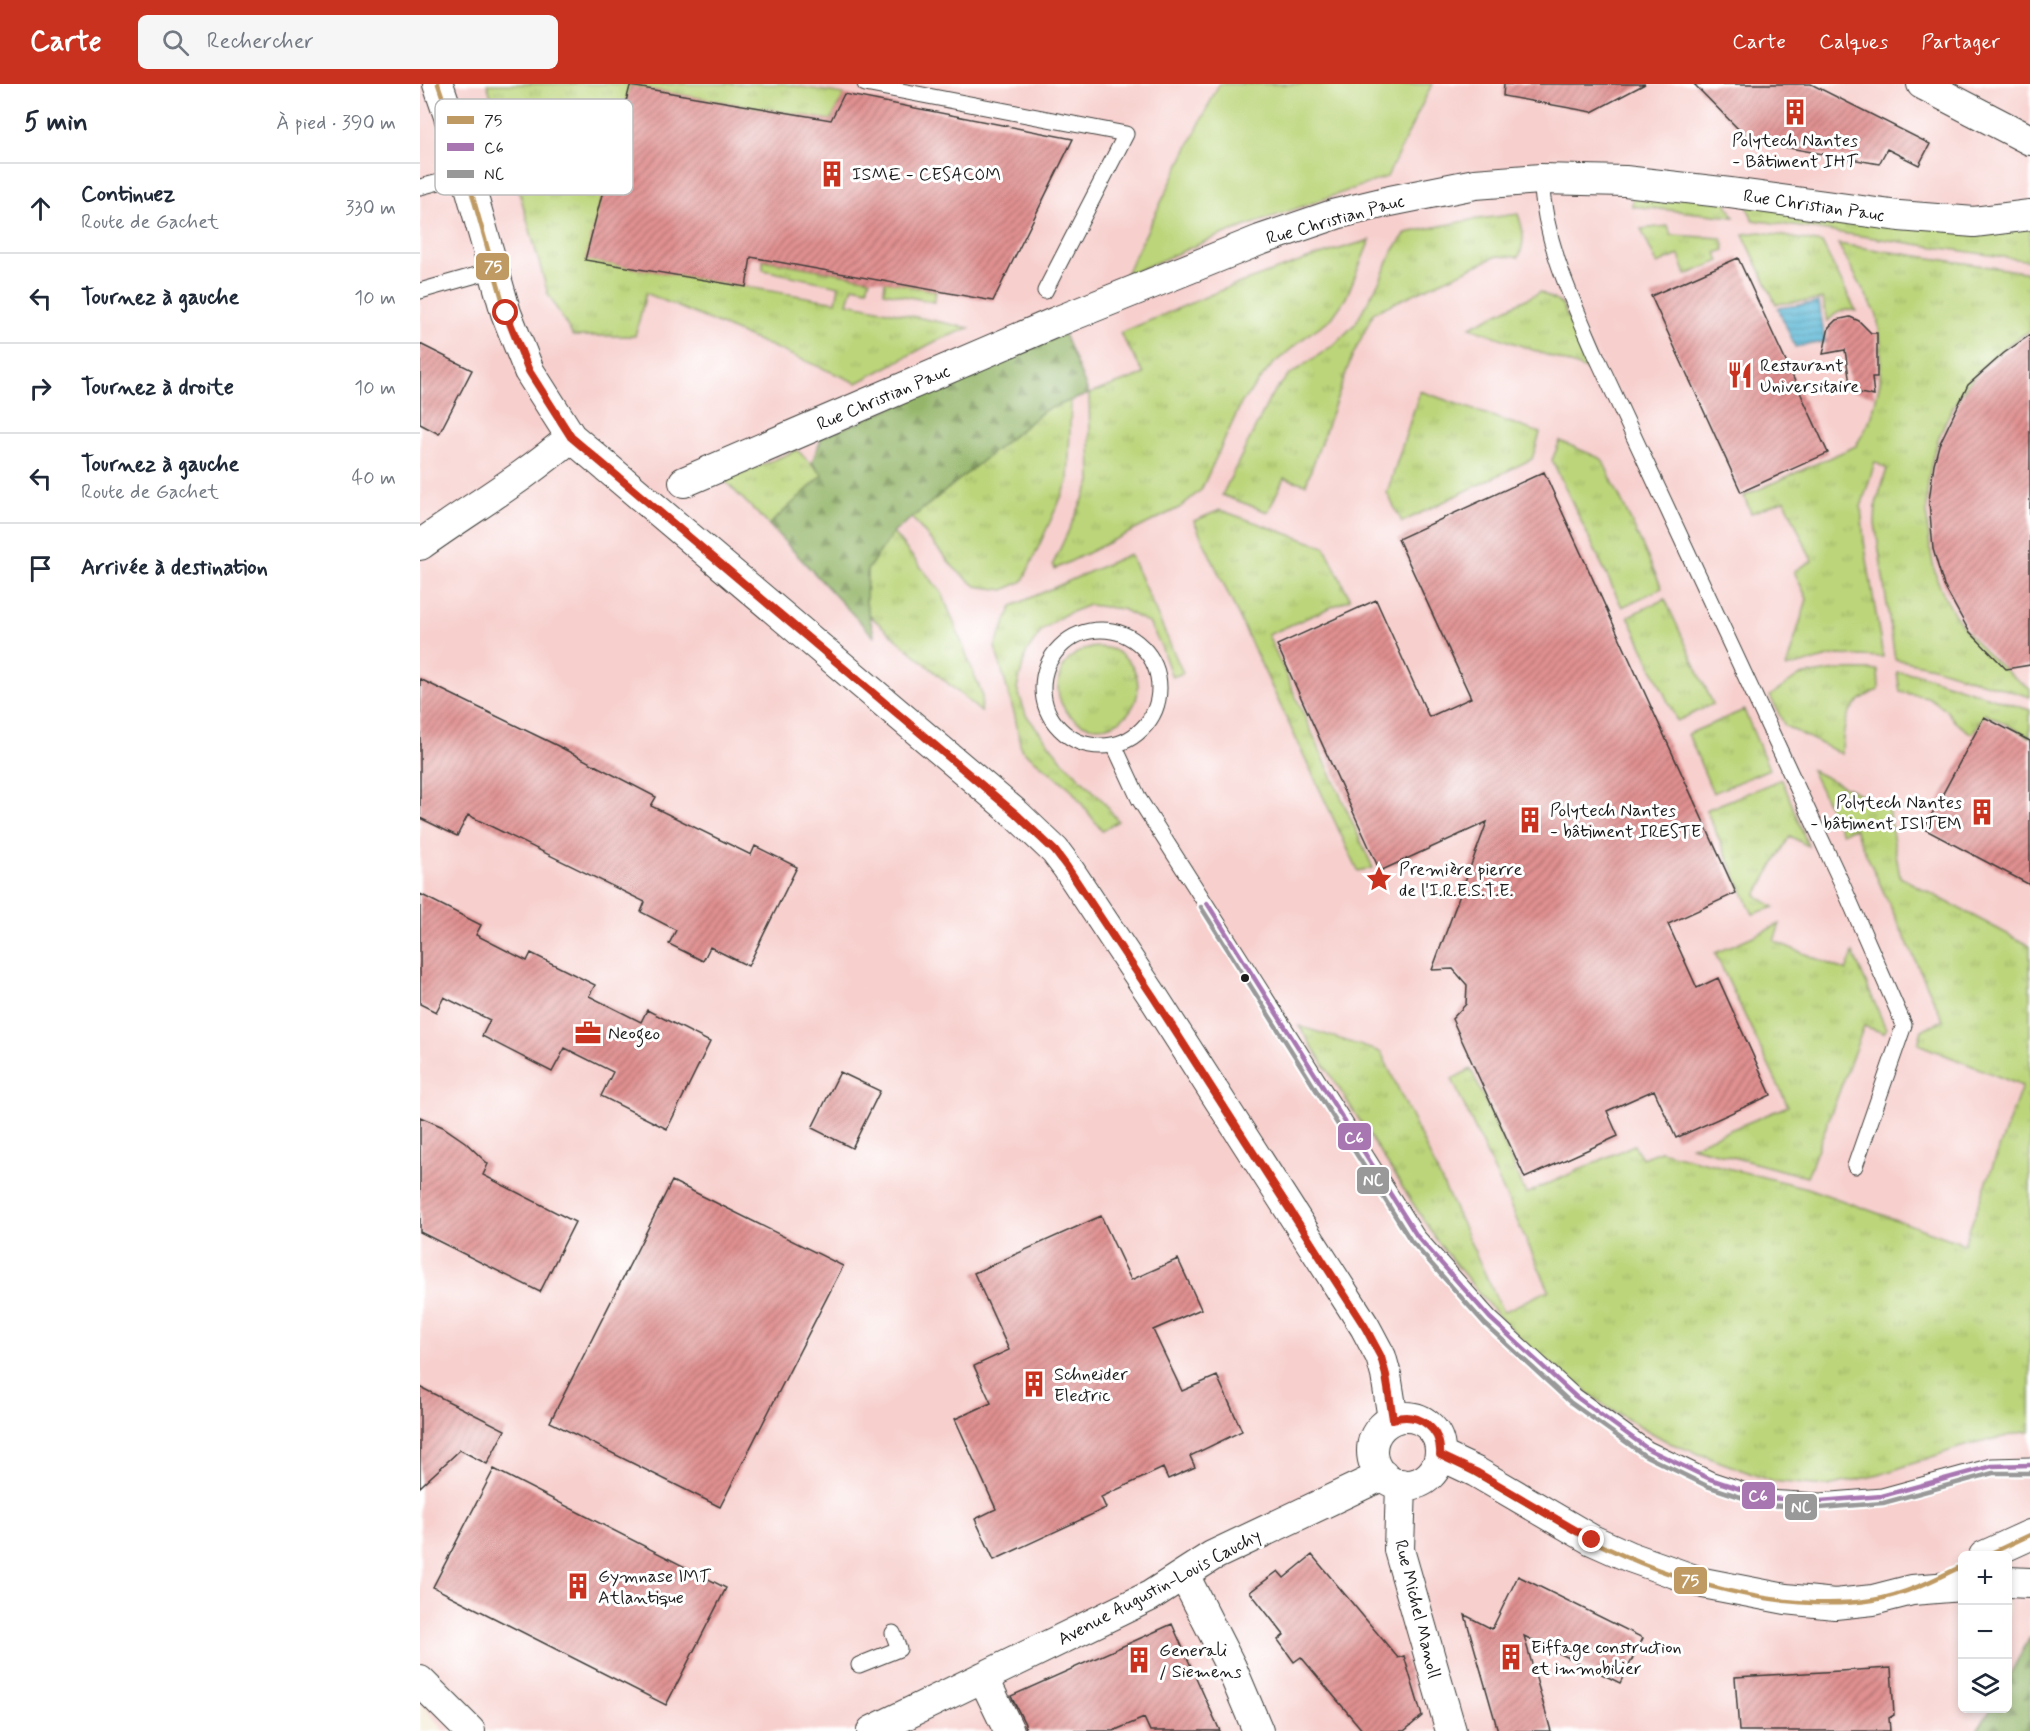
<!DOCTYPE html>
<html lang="fr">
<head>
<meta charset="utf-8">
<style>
	body { margin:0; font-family:Mynerve,sans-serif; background:#f6f6f7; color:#1f2937 }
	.controls { position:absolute; right:18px; bottom:18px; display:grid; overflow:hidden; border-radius:9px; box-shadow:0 3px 9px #0003 }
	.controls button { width:54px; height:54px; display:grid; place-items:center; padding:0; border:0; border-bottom:2px solid #e0e1e3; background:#fff; color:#1f2937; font:30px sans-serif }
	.stop { position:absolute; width:18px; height:18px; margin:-14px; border:4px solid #c8321e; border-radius:50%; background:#fff }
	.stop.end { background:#c8321e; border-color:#fff; box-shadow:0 2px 6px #0008 }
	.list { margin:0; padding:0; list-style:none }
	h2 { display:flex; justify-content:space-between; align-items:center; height:78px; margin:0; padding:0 24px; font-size:26px }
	h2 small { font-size:20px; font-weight:400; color:#747a83 }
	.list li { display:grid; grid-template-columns:39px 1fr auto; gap:18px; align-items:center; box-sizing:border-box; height:90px; padding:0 24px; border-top:2px solid #e0e1e3 }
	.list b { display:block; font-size:22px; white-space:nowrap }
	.list p { margin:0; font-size:20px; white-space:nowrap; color:#747a83 }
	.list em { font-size:20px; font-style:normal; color:#747a83 }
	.icon { flex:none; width:33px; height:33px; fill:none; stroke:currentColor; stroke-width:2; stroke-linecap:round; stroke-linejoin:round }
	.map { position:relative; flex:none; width:1610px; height:1647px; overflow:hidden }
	header { display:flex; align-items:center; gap:36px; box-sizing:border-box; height:84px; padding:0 30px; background:#c8321e; color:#fff }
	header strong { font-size:28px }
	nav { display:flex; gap:33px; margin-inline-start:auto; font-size:21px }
	.search { width:420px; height:54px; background:#f6f6f7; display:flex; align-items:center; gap:15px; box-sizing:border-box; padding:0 21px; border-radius:9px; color:#747a83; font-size:22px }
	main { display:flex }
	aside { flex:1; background:#fff }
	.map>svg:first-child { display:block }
</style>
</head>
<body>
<header>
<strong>Carte</strong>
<div class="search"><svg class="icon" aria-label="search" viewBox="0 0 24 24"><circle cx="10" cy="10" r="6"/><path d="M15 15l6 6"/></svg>Rechercher</div>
<nav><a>Carte</a><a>Calques</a><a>Partager</a></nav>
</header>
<main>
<aside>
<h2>5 min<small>À pied · 390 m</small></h2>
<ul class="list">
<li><svg class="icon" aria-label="ahead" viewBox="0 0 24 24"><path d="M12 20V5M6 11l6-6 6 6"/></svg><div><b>Continuez</b><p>Route de Gachet</p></div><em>330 m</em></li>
<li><svg class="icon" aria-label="left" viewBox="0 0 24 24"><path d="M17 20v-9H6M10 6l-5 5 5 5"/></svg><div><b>Tournez à gauche</b></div><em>10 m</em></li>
<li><svg class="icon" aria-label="right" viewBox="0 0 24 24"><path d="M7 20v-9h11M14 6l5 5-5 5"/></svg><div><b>Tournez à droite</b></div><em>10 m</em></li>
<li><svg class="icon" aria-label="left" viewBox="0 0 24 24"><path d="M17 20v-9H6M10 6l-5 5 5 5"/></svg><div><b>Tournez à gauche</b><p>Route de Gachet</p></div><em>40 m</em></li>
<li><svg class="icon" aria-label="arrive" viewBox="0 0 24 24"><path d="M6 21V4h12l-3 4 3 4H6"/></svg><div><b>Arrivée à destination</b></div></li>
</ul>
</aside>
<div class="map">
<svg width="1610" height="1647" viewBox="0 0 1610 1647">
	<defs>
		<pattern id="grass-tufts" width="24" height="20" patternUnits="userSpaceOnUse" patternTransform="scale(1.5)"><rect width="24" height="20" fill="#bcd57a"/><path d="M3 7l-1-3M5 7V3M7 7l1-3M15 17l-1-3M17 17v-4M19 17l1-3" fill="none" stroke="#a1b669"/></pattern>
		<pattern id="forest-firs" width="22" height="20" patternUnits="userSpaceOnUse" patternTransform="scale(1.5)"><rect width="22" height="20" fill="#95b66a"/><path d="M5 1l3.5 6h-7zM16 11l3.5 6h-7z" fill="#799356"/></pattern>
		<pattern id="water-rules" width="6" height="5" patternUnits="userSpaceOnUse" patternTransform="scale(1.5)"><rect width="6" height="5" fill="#57b6d5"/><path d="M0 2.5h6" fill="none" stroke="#4793ac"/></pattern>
		<pattern id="building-hatch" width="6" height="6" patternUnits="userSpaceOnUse" patternTransform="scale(1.5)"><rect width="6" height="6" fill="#e09090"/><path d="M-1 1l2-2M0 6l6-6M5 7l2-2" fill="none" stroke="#b57575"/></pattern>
	</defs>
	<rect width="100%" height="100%" fill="#fff"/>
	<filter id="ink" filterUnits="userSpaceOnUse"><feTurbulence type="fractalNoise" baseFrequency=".0167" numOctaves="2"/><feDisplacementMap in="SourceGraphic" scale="12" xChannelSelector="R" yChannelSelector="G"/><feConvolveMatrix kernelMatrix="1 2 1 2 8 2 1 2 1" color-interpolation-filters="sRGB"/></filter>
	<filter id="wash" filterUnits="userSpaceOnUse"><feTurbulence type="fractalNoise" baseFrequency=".008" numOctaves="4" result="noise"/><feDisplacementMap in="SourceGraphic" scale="24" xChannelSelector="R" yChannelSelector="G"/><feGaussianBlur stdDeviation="1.35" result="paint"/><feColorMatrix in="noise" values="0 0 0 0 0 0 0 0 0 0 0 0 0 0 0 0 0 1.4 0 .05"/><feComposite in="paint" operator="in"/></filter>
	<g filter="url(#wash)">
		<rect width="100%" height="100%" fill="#f4edd9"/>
		<path fill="#f7d0ce" d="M0,0H1610V1553L1588,1594V1472H1542V1624L1571,1625L1557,1647H24L0,1618Z"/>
		<path fill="url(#grass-tufts)" stroke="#6c784b" stroke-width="1.5" d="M67,0H364L424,10L411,36L210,2L166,176L416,218L419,202L343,186V176L450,195L447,205L433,202L428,219L549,244L516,257L437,299L226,209L215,252H153L128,210L82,46Z
			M1213,104L1304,114L1314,133L1212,122Z
			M1324,116L1610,145V177L1333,136Z
			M1098,130C1104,147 1105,157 1099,173L1077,172L954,228L931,275L886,400L864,394L848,428L802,411L851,312L868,292L915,260L935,240L961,194L973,167L986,149L1051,136Z
			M1248,142L1251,151L1302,154L1305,166L1296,169L1300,177L1266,191L1259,171L1237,180L1221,145Z
			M1341,148L1402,159L1436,227C1423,224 1416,228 1407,238L1403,215L1356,220L1323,150Z
			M950,156L926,214L912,234L889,250L852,281L822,318L781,406L759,424L635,485L633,480L671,398L669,310L724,290L700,249L809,203L893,173Z
			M1418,160L1610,189V247C1535,289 1497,370 1509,455C1511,470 1513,486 1519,500C1537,545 1571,578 1610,605V613L1513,583L1475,575L1455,439L1456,420L1467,385L1455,378L1441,423L1444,457L1463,573L1417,571L1366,584L1387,515L1374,487L1392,477L1365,416L1331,429L1324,412L1436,362L1452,332L1460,298L1461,260L1457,231Z
			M465,197L516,207L514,218L464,208Z
			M1120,208L1142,220L1170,287L1050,243Z
			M1000,307L1120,349L1112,375L982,438L967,409Z
			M651,316L648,398L603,497L584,506L556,502L535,485L492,434L625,326Z
			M1140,357L1182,375L1242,504L1202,523L1132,376Z
			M377,366L403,391L349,441L305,397Z
			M800,426L905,463L930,515L848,551L953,784L938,787L774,437Z
			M473,449L522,509L562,610L561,628L448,530L446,519L447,486Z
			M710,470L763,589L752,593L741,562L729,539L702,525L669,521L644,531L622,546L606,569L597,604L606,631L642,676L683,717L698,737L682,747L650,704L601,665L595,632L575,563L592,522Z
			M1245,515L1293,620L1257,637L1208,532Z
			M638 603a40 40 0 1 1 80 0a40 40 0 1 1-80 0Z
			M1417,586H1458L1459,606C1426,618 1423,638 1422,670L1365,642L1350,612L1379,592Z
			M1477,588L1498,590L1610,626V653L1565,629L1552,650L1535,638L1525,625L1508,613L1480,608Z
			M1324,626L1349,685L1293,709L1268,650Z
			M1391,686L1468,724L1480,793L1610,862V1348H1604L1541,1363L1459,1391L1407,1402L1351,1397L1250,1359L1188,1324L1112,1265L1077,1231L1017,1157L879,942L961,968L1083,1228L1129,1206L1032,995L1051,985L1106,1110L1214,1061L1222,1074L1240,1067L1387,1104L1544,1160L1602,1002L1498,960L1502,946L1523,936L1434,744L1422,749Z
			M1362,695L1388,762L1370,752L1336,811L1354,823L1333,830L1286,726Z
			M1360,840L1354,857L1426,887L1433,869L1466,945L1464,949L1444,942L1387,1093L1271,1062L1368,1022L1295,869Z"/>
		<path fill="url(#forest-firs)" stroke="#586943" stroke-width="1.5" d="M644,250L669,310L625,326L473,449L447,486L446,519L455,554L349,441L403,391L392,378L402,353Z
			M1610,1553V1647H1557L1571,1625L1588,1624V1594Z"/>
		<path fill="#bcd57a" stroke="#6c784b" stroke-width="1.5" d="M799,0H1012L967,93L798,152L705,192Z"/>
		<path fill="url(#water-rules)" stroke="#3a6978" stroke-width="1.5" d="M1399,218L1405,258L1375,263L1358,224Z"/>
		<g id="blocks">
			<path fill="url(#building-hatch)" d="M1084,0H1225L1172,28L1083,12Z
				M1274,0H1391L1510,60L1499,81L1467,65L1459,80L1330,57Z
				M210,2L411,36L424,10L653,55L573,217L331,173L326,203L165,176Z
				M1318,174L1408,369L1321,408L1231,212Z
				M1430,233L1439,237L1451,249H1457V293H1452L1454,312L1431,307L1425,266L1403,270L1409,243L1416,236Z
				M1610,251V581L1586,585L1549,547L1524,502L1513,465L1509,417L1514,380L1519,361L1548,301L1584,269Z
				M0,260L52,286L19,350L0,340Z
				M1124,388L1316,809L1248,840L1277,904L1298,894L1351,1011L1256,1054L1234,1006L1187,1027L1198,1052L1105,1094L1032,935L1046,920L1047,901L1033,885L1012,886L1067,738L960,787L857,561L956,516L1009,633L1051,614L978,455Z
				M0,595L136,661L236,713L231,722L331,771L335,762L377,783L328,882L290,863L283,877L249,860L256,846L221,828L225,818L48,731L37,752L0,734Z
				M1564,633L1610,657V801L1504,745Z
				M0,810L61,841L56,851L107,877L111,869L175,901L169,912L221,938L227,926L290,958L247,1045L181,1012L193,988L145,964L132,988L62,952L70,936L24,913L16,928L0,920Z
				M420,988L460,1007L432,1064L392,1044Z
				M0,1033L23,1043L45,1058L68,1080L63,1091L155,1138L120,1208L0,1148Z
				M252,1097L423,1182L300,1423L130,1338Z
				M681,1132L711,1196L758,1175L781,1225L733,1246L762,1307L797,1292L822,1347L770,1372L775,1383L748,1395L743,1384L681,1413L686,1424L574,1476L555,1435L576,1425L535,1335L571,1319L554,1282L589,1266L554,1189Z
				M0,1303L85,1346L67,1380L40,1366L0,1403Z
				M74,1385L306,1504L246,1621L13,1503Z
				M892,1471L978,1574L984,1572L1002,1632L984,1647H943L881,1573L874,1578L858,1556L864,1551L830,1508L858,1487L864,1494Z
				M1098,1492L1223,1554L1200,1599L1104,1552L1131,1647H1078L1045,1531L1072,1545Z
				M752,1540L800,1647H730L724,1634L693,1647H606L605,1640L591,1612Z
				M1471,1584L1474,1631L1469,1634L1470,1647H1319L1315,1593Z"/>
		</g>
	</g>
	<g filter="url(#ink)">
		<use href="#blocks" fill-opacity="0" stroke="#3c3b38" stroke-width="1.5"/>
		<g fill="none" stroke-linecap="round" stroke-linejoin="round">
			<g stroke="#3c3b38" stroke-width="17">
				<path id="lane" d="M445,0L706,50L625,207
					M1121,95C1125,159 1150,211 1175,269L1423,802L1484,941L1435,1082
					M0,103L46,91
					M0,207L74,186
					M623 604a58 58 0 1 1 116 0a58 58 0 1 1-116 0Z
					M694,661L719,715L997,1152L1070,1234L1155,1312L1228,1365L1290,1395L1347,1414L1400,1417L1462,1412L1572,1382L1610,1381
					M439,1581L479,1565L473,1549"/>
			</g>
			<g stroke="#3c3b38" stroke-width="32">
				<path id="street" d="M18,0L35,50L86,229L109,287L151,353L596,730L635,767L647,783L734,914L945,1243L961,1273L966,1291L973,1335
					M1502,0L1610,56
					M264,398L636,238L840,156L916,130L970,117L1055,100L1121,95L1205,97L1310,109L1479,132L1554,138L1610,131
					M0,461C50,425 104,394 151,353
					M952 1367a34 34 0 1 1 68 0a34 34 0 1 1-68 0Z
					M1020,1371L1056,1388L1172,1456L1210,1473L1283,1499L1366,1515L1415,1520L1453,1516L1492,1506L1542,1502
					M981,1400L979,1466L1031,1647
					M1564,1472L1610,1451
					M764,1491L811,1583L838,1647
					M1588,1498L1610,1499
					M563,1593L589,1647
					M0,1597L50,1647
					M452,1647L730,1512L792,1472L963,1391"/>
			</g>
			<use href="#lane" stroke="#fff" stroke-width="15"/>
			<use href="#street" stroke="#fff" stroke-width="30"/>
			<g stroke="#fff" stroke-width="9">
				<path id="bus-1" d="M18,0L35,50L86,229L109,287L151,353L596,730L635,767L647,783L734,914L945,1243L961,1273L973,1335
					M1020,1371C1072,1397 1120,1429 1171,1456C1250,1497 1363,1530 1453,1516C1484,1511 1514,1496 1542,1482
					M1565,1472L1610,1451"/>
			</g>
			<g stroke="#fff" stroke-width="9">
				<path id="bus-2" d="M787,819L997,1152L1070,1234L1155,1312L1228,1365L1290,1395L1347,1414L1400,1417L1462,1412L1572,1382L1610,1381"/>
			</g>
			<g stroke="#fff" stroke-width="9">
				<path id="bus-3" d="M781,823L991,1157L1065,1240L1150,1318L1224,1371L1287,1402L1345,1421L1400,1424L1463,1419L1573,1389H1610"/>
			</g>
			<use href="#bus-1" stroke="#bf9a63" stroke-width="4.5"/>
			<use href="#bus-2" stroke="#a877b2" stroke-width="4.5"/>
			<use href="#bus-3" stroke="#999" stroke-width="4.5"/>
		</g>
	</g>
	<g fill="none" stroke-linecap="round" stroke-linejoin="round" filter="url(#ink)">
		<path stroke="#c8321e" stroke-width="8" d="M86,229L109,287L151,353L596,730L635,767L647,783L734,914L945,1243L961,1273L966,1291L973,1335C999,1327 1022,1345 1020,1371L1056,1388L1172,1456"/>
	</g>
	<defs>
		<g id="building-bare" transform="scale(2.07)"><path d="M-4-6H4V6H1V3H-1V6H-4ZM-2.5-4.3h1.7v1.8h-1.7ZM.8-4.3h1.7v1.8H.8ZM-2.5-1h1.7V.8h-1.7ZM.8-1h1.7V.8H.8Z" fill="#c8321e" stroke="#fff" stroke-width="2.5" paint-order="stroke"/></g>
		<g id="restaurant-bare" transform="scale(2.07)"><path d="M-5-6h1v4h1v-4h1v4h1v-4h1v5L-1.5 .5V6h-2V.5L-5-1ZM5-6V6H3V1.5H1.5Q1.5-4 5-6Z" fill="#c8321e" stroke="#fff" stroke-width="2.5" paint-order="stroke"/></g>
		<g id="sight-bare" transform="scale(2.07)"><path d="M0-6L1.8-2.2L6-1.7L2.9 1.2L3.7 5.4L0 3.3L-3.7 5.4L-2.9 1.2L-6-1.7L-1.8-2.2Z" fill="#c8321e" stroke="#fff" stroke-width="2.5" paint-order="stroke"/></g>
		<g id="office-bare" transform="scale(2.07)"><path d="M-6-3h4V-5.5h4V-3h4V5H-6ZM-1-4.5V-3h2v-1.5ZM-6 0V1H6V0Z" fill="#c8321e" stroke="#fff" stroke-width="2.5" paint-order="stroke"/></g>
	</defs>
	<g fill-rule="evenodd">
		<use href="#building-bare" x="1375" y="28"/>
		<use href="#building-bare" x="412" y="90"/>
		<use href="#restaurant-bare" x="1320" y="291"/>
		<use href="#building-bare" x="1562" y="728"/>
		<use href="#building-bare" x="1110" y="736"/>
		<use href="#sight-bare" x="959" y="795"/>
		<use href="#office-bare" x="168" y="949"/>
		<use href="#building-bare" x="614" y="1300"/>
		<use href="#building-bare" x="158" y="1502"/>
		<use href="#building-bare" x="1091" y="1573"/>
		<use href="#building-bare" x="719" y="1576"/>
	</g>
	<circle fill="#1c1c1c" stroke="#fff" stroke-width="2" cx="825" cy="894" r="5"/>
	<g text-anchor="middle" stroke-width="6" stroke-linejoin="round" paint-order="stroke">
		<g font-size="18" fill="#1c1c1c" stroke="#fff" text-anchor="start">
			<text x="1375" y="62" text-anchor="middle">Polytech Nantes<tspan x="1375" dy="21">- Bâtiment IHT</tspan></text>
			<text x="432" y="96">ISME - CESACOM</text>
			<text x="1340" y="287">Restaurant<tspan x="1340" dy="21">Universitaire</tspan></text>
			<text x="1542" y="724" text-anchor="end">Polytech Nantes<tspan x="1542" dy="21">- bâtiment ISITEM</tspan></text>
			<text x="1130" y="732">Polytech Nantes<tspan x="1130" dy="21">- bâtiment IRESTE</tspan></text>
			<text x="979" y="791">Première pierre<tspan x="979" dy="21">de l'I.R.E.S.T.E.</tspan></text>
			<text x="188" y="955">Neogeo</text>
			<text x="634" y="1296">Schneider<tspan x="634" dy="21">Electric</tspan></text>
			<text x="178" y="1498">Gymnase IMT<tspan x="178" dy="21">Atlantique</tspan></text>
			<text x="1111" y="1569">Eiffage construction<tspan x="1111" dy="21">et immobilier</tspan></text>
			<text x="739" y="1572">Generali<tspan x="739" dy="21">/ Siemens</tspan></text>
		</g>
		<g font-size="18" fill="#1c1c1c" stroke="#fff">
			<text transform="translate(1394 121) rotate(8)" y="6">Rue Christian Pauc</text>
			<text transform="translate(915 135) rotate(-16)" y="6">Rue Christian Pauc</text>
			<text transform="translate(463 313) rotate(-23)" y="6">Rue Christian Pauc</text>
			<text transform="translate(739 1503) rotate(-28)" y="6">Avenue Augustin-Louis Cauchy</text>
			<text transform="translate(998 1525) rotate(76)" y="6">Rue Michel Manoll</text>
		</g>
	</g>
	<rect x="15" y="15" width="198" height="96" rx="9" fill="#fff" stroke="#bbb" stroke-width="1.5"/>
	<rect x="27" y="32" width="27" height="8" fill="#bf9a63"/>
	<rect x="27" y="59" width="27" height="8" fill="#a877b2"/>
	<rect x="27" y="86" width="27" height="8" fill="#999"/>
	<g font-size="16" fill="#1c1c1c">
		<text x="64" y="42">75</text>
		<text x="64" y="69">C6</text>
		<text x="64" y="96">NC</text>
	</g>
	<g stroke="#fff" stroke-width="2">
		<rect x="55" y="168" width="35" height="29" rx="6" fill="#bf9a63"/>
		<rect x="917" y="1038" width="35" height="29" rx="6" fill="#a877b2"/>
		<rect x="936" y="1082" width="34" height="29" rx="6" fill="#999"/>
		<rect x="1321" y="1397" width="35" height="29" rx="6" fill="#a877b2"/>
		<rect x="1364" y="1409" width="34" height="28" rx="6" fill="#999"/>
		<rect x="1253" y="1482" width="35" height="29" rx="6" fill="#bf9a63"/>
	</g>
	<g font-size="16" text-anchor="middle" font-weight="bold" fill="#fff">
		<text x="73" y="188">75</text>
		<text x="934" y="1059">C6</text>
		<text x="953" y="1102">NC</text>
		<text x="1338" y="1417">C6</text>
		<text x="1381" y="1429">NC</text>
		<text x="1270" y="1502">75</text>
	</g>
</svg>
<div class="controls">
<button>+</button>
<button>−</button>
<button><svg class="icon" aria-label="layers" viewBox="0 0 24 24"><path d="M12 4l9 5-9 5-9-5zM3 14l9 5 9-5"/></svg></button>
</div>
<div class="stop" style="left:86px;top:229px"></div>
<div class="stop end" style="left:1172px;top:1456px"></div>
</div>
</main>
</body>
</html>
